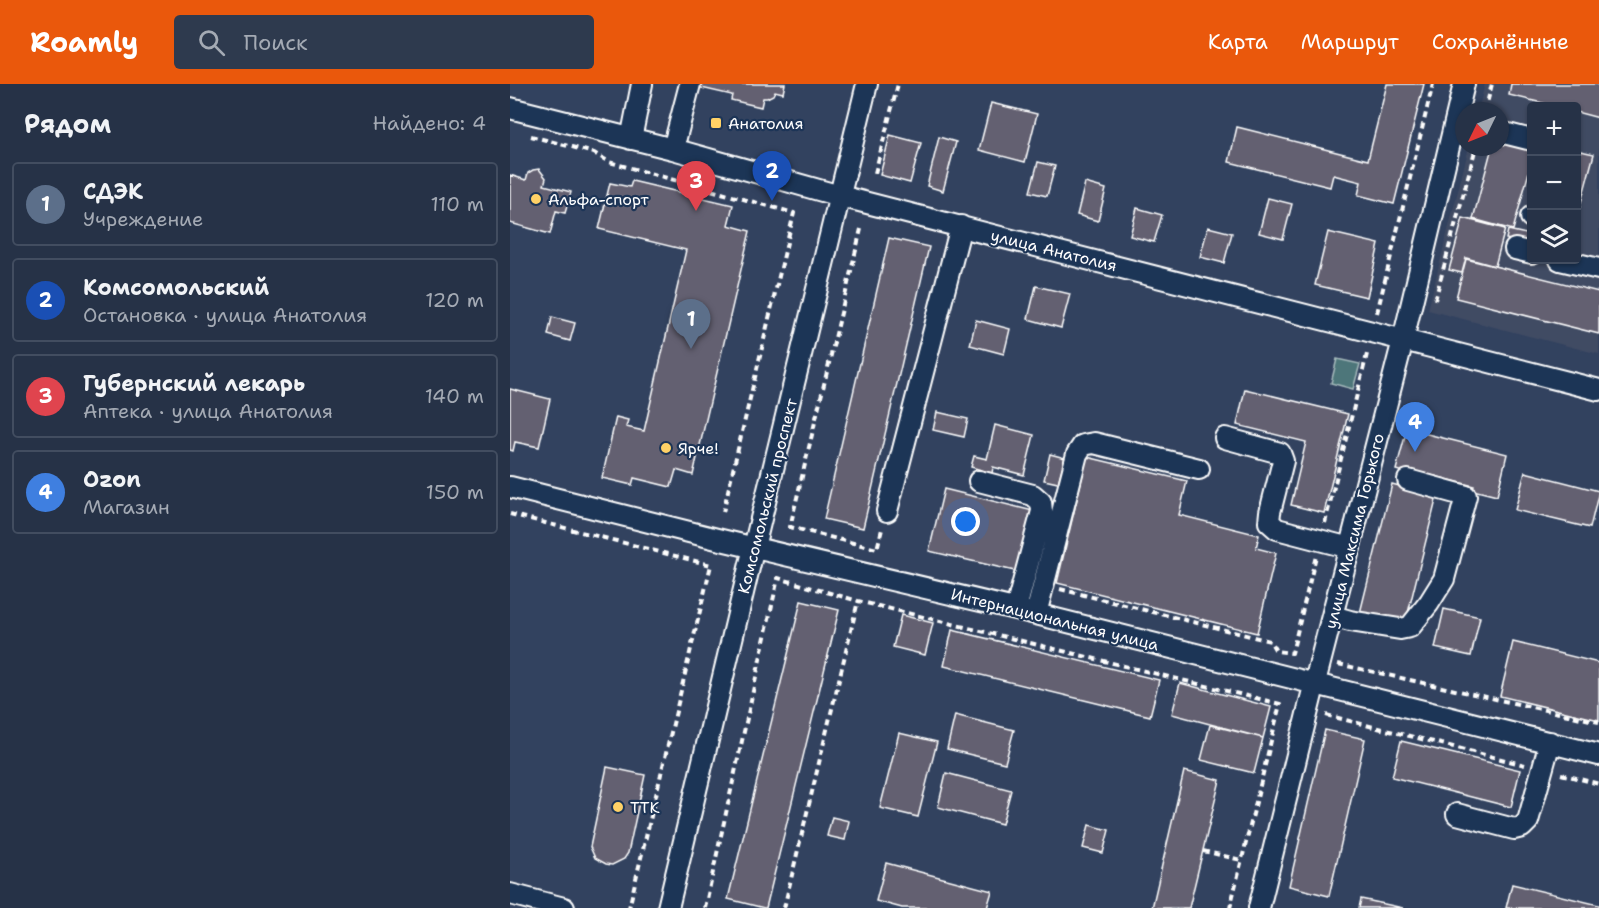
<!DOCTYPE html>
<html lang="ru">
<head>
<meta charset="utf-8">
<style>
	body { margin:0; font-family:"Shantell Sans",sans-serif; background:#2e3a4e; color:#f1f3f6 }
	.controls { position:absolute; right:18px; top:18px; display:grid; overflow:hidden; border-radius:6px; box-shadow:0 2px 4px #0004 }
	.controls button { width:54px; height:54px; display:grid; place-items:center; padding:0; border:0; border-bottom:2px solid #424d60; background:#263247; color:#f1f3f6; font:30px sans-serif }
	.compass { position:absolute; left:945px; top:18px; width:54px; height:54px; border-radius:50%; background:#263247; box-shadow:0 2px 4px #0004; rotate:227deg }
	.you { position:absolute; left:456px; top:438px; width:21px; height:21px; margin:-15px; border:4px solid #fff; border-radius:50%; background:#1a73e8; box-shadow:0 0 0 9px #1a73e833 }
	.badge { display:grid; place-items:center; width:39px; height:39px; border-radius:50%; background:#ea580c; color:#fff; font-size:20px; font-weight:700 }
	.pin { position:absolute; translate:-50% -50px; filter:drop-shadow(0 2px 3px #0008) }
	.pin::after { content:''; position:absolute; top:32px; width:21px; height:18px; background:inherit; clip-path:polygon(0 0,100% 0,50% 100%) }
	.list { margin:0; padding:0; list-style:none }
	h2 { display:flex; justify-content:space-between; align-items:center; height:78px; margin:0; padding:0 24px; font-size:26px }
	h2 small { font-size:20px; font-weight:400; color:#a4aab4 }
	.list li { display:grid; grid-template-columns:39px 1fr auto; gap:18px; align-items:center; box-sizing:border-box; height:84px; margin:0 12px 12px; padding:0 12px; border:2px solid #424d60; border-radius:6px }
	.list b { display:block; font-size:22px; white-space:nowrap }
	.list p { margin:0; font-size:20px; white-space:nowrap; color:#a4aab4 }
	.list em { font-size:20px; font-style:normal; color:#a4aab4 }
	.icon { flex:none; width:33px; height:33px; fill:none; stroke:currentColor; stroke-width:2; stroke-linecap:round; stroke-linejoin:round }
	.map { position:relative; flex:none; width:1089px; height:824px; overflow:hidden }
	header { display:flex; align-items:center; gap:36px; box-sizing:border-box; height:84px; padding:0 30px; background:#ea580c; color:#fff }
	header strong { font-size:28px }
	nav { display:flex; gap:33px; margin-inline-start:auto; font-size:21px }
	.search { width:420px; height:54px; background:#2e3a4e; display:flex; align-items:center; gap:15px; box-sizing:border-box; padding:0 21px; border-radius:6px; color:#a4aab4; font-size:22px }
	main { display:flex }
	aside { flex:1; background:#263247 }
	.map>svg:first-child { display:block }
</style>
</head>
<body>
<header>
<strong>Roamly</strong>
<div class="search"><svg class="icon" aria-label="search" viewBox="0 0 24 24"><circle cx="10" cy="10" r="6"/><path d="M15 15l6 6"/></svg>Поиск</div>
<nav><a>Карта</a><a>Маршрут</a><a>Сохранённые</a></nav>
</header>
<main>
<aside>
<h2>Рядом<small>Найдено: 4</small></h2>
<ul class="list">
<li><span class="badge" style="background:#5c6f8a">1</span><div><b>СДЭК</b><p>Учреждение</p></div><em>110 m</em></li>
<li><span class="badge" style="background:#1a4fb4">2</span><div><b>Комсомольский</b><p>Остановка · улица Анатолия</p></div><em>120 m</em></li>
<li><span class="badge" style="background:#e0444e">3</span><div><b>Губернский лекарь</b><p>Аптека · улица Анатолия</p></div><em>140 m</em></li>
<li><span class="badge" style="background:#3f7fe0">4</span><div><b>Ozon</b><p>Магазин</p></div><em>150 m</em></li>
</ul>
</aside>
<div class="map">
<svg width="1089" height="824" viewBox="0 0 1089 824">
	<rect width="100%" height="100%" fill="#32425f"/>
	<filter id="ink" filterUnits="userSpaceOnUse"><feTurbulence type="fractalNoise" baseFrequency=".0167" numOctaves="2"/><feDisplacementMap in="SourceGraphic" scale="12" xChannelSelector="R" yChannelSelector="G"/><feConvolveMatrix kernelMatrix="1 2 1 2 8 2 1 2 1" color-interpolation-filters="sRGB"/></filter>
	<g filter="url(#ink)">
		<path fill="#414b64" fill-rule="evenodd" d="M975,0H1089V270L918,226L959,63H990V27H968ZM1022,22H1066V176H1022Z"/>
		<path fill="#4e767a" stroke="#a6babc" stroke-width="1.5" d="M827,275L850,280L843,305L821,299Z"/>
		<path fill="#646071" stroke="#fff" stroke-width="1.5" d="M188,0H275L273,9L265,7L263,11L257,14H253L251,23L221,16L222,11L187,3Z
			M877,0H914L884,120L848,111L851,98L823,91L820,103L719,78L727,43L858,76Z
			M1001,0H1089V34L1066,28V22H1045L999,11Z
			M481,19L527,30L515,78L469,66Z
			M380,51L411,59L400,99L370,91Z
			M429,53L446,58L433,107L417,102Z
			M990,57L1022,66V77L1003,146L963,135L982,63H990Z
			M1066,66L1084,70L1066,137Z
			M528,78L545,82L537,112L520,108Z
			M29,85L36,94L34,101L61,108L55,129L46,127L40,150L0,139V91L16,96L18,89L23,86Z
			M122,97L223,121L218,141L240,147L183,391L166,386L161,403L124,394L122,401L92,394L106,333L118,336L116,343L134,347L176,166L89,145L100,99L120,103Z
			M575,99L596,105L588,137L567,131Z
			M758,114L782,120L773,155L749,149Z
			M627,124L652,131L644,158L620,152Z
			M953,134L995,145L985,182L956,174L952,189L939,186Z
			M698,143L722,149L714,179L690,173Z
			M1022,143V161L996,155L998,146L1016,150Z
			M818,148L869,160L857,213L805,201Z
			M379,154L419,163L353,444L314,435Z
			M956,175L1089,208V250L946,214Z
			M526,202L560,210L551,244L518,235Z
			M42,233L65,239L60,257L38,251Z
			M466,236L500,245L494,270L460,261Z
			M0,305L40,315L29,363L5,358L3,367L0,366Z
			M735,305L838,330L814,429L781,421L796,358L727,341Z
			M427,328L458,335L454,353L423,346Z
			M485,341L524,351L514,391L483,383L482,389L461,383L464,372L477,375Z
			M897,345L997,370L987,412L963,406L964,402L912,389L911,393L886,386Z
			M540,370L555,374L548,399L534,396Z
			M577,373L677,397L669,431L749,451L746,464L766,469L747,549L547,499Z
			M1015,388L1089,407L1080,444L1005,426Z
			M882,400L927,412L895,541L850,529Z
			M434,405L523,427L509,488L419,467Z
			M291,517L329,526L256,824H254L218,815Z
			M934,525L970,533L961,572L925,564Z
			M391,531L423,539L415,571L383,563Z
			M442,546L649,596L640,632L434,582Z
			M1003,558L1089,579V636L990,612Z
			M670,599L761,623L753,654L662,630Z
			M445,631L504,646L495,679L437,665Z
			M700,641L753,654L744,689L691,676Z
			M815,646L855,655L819,812L779,802Z
			M389,649L427,658L408,733L370,724Z
			M891,657L1010,686L1001,723L882,693Z
			M97,683L135,691L118,769L114,775L102,781L96,780L85,774L80,763Z
			M674,687L710,696L679,824H642Z
			M436,689L501,706L492,740L428,723Z
			M322,733L339,737L335,756L317,752Z
			M579,741L599,746L593,769L573,764Z
			M376,779L482,807L477,824H392L366,817Z
			M1002,800L1089,821V824H996Z
			M851,815L893,824H849Z"/>
		<g fill="none" stroke-linecap="round" stroke-linejoin="round">
			<g stroke="#fff" stroke-width="24">
				<path id="minor" d="M0,24L163,65L330,112L1089,306
					M990,48L1022,56
					M121,55L132,0
					M163,65L180,0
					M1021,133L1022,132
					M1005,165L1022,169
					M1050,176L1089,185
					M715,354L770,369L773,377L760,428L759,438L767,445L840,464
					M469,397L523,411L531,418L532,427L506,525
					M0,403L207,455L526,530L1089,671
					M377,427L451,142
					M526,530L567,370L573,361L584,359L689,385
					M822,532L840,537L890,545L900,543L919,519L934,495L956,412L898,396
					M947,730L1004,745L1012,743L1018,737L1040,658
					M0,810L54,824
					M158,824L238,488L357,0
					M749,824L805,598L893,256L954,0"/>
			</g>
			<path stroke="#fff" stroke-width="4" stroke-dasharray="6 4.5" stroke-linecap="butt" d="M975,27L982,0
				M21,52L84,69L99,78L284,129L213,428
				M365,89L388,0
				M351,145L280,443L367,465L372,445
				M925,216L966,63
				M867,229L923,0
				M0,430L201,481L119,824
				M815,439L858,266
				M550,505L760,557L766,567L782,569L806,472
				M828,580L1089,638
				M816,631L1015,681
				M1051,690L1089,700
				M693,767L731,776
				M195,824L268,494L348,517L770,620L720,824
				M274,824L348,517"/>
			<use href="#minor" stroke="#1d3557" stroke-width="20"/>
		</g>
	</g>
	<g fill="#ffd166" stroke="#1d3557" stroke-width="2">
		<rect x="200" y="33" width="12" height="12" rx="3"/>
		<circle cx="26" cy="115" r="6"/>
		<circle cx="156" cy="364" r="6"/>
		<circle cx="108" cy="723" r="6"/>
	</g>
	<g text-anchor="middle" stroke-width="4.5" stroke-linejoin="round" paint-order="stroke">
		<g font-size="16" fill="#fff" stroke="#1d3557" text-anchor="start">
			<text x="218" y="45">Анатолия</text>
			<text x="38" y="121">Альфа-спорт</text>
			<text x="168" y="370">Ярче!</text>
			<text x="120" y="729">ТТК</text>
		</g>
		<g font-size="16" fill="#fff" stroke="#1d3557">
			<text transform="translate(544 166) rotate(14)" y="6">улица Анатолия</text>
			<text transform="translate(257 412) rotate(-76)" y="6">Комсомольский проспект</text>
			<text transform="translate(844 447) rotate(-76)" y="6">улица Максима Горького</text>
			<text transform="translate(545 535) rotate(14)" y="6">Интернациональная улица</text>
		</g>
	</g>
</svg>
<div class="controls">
<button>+</button>
<button>−</button>
<button><svg class="icon" aria-label="layers" viewBox="0 0 24 24"><path d="M12 4l9 5-9 5-9-5zM3 14l9 5 9-5"/></svg></button>
</div>
<svg class="compass" viewBox="-18 -18 36 36"><path d="M0-13l5 13h-10z" fill="#e53935"/><path d="M0 13l5-13h-10z" fill="#a4aab4"/></svg>
<div class="you"></div>
<div class="pin badge" style="left:181px;top:265px;background:#5c6f8a">1</div>
<div class="pin badge" style="left:262px;top:117px;background:#1a4fb4">2</div>
<div class="pin badge" style="left:186px;top:127px;background:#e0444e">3</div>
<div class="pin badge" style="left:905px;top:368px;background:#3f7fe0">4</div>
</div>
</main>
</body>
</html>
